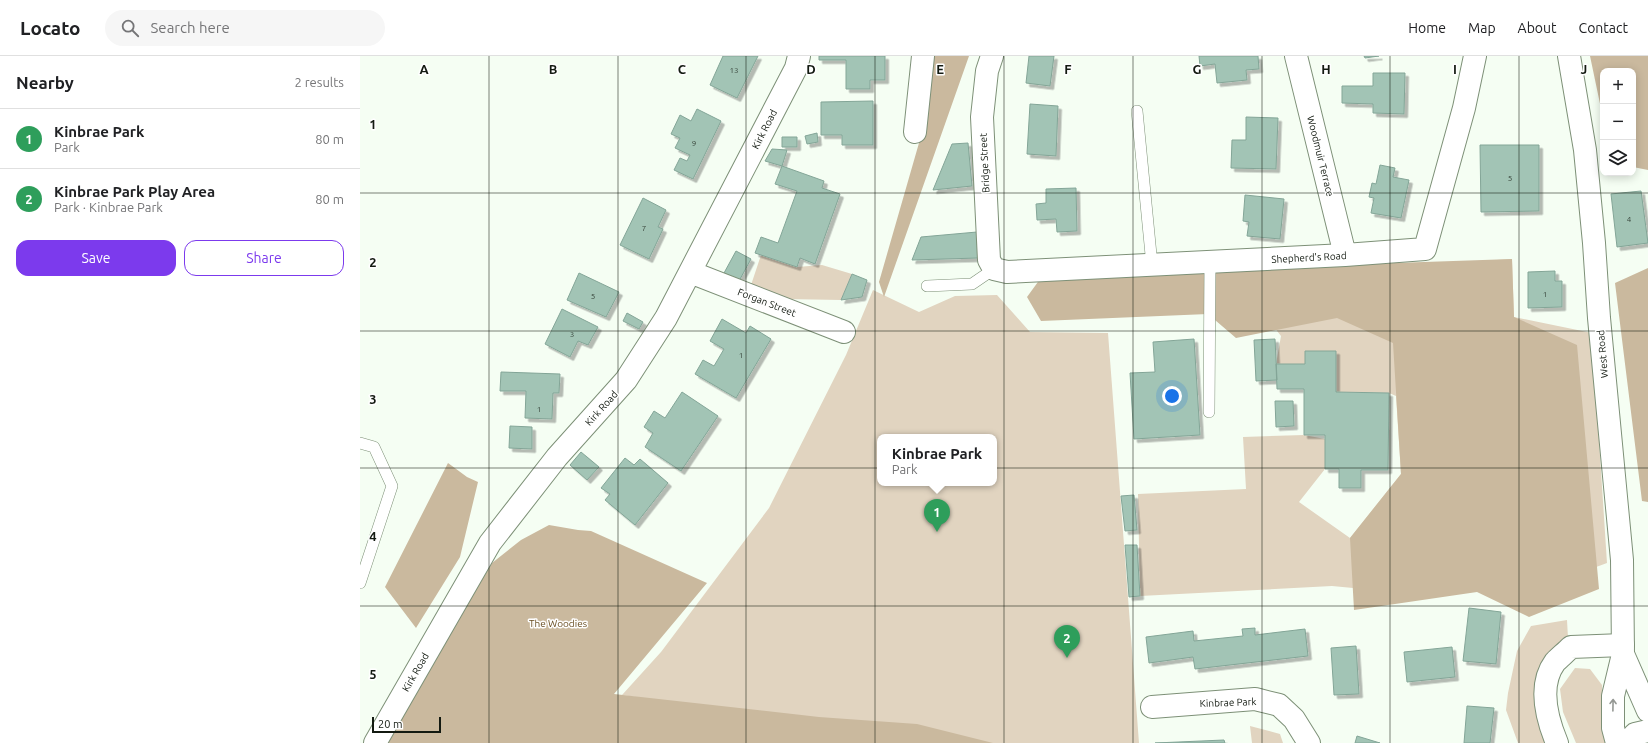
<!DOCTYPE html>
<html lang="en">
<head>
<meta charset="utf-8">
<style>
	body { margin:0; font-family:Ubuntu,sans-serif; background:#f6f6f6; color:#202124 }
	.controls { position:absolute; right:12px; top:12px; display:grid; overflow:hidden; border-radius:8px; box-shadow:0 2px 10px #0003 }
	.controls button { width:36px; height:36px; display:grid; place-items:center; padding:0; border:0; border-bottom:1px solid #e0e0e0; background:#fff; color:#202124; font:20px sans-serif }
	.scale { position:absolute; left:12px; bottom:10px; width:69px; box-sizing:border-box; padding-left:4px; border:2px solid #131a11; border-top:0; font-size:11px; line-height:14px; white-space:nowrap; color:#131a11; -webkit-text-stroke:3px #fff; paint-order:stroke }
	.you { position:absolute; left:812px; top:340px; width:14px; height:14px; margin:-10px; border:3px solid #fff; border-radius:50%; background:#1a73e8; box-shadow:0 0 0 6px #1a73e833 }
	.badge { display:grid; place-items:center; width:26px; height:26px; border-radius:50%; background:#7c3aed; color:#fff; font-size:13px; font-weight:700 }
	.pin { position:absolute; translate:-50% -33px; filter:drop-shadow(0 1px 2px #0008) }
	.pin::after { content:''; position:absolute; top:21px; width:14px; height:12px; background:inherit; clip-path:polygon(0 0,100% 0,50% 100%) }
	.popup { position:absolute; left:517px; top:378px; width:120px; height:52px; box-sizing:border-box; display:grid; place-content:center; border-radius:8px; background:#fff; filter:drop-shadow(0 1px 3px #0005); font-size:13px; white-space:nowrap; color:#757577 }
	.popup b { font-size:15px; color:#202124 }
	.popup::after { content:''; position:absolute; left:50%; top:100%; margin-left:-8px; border:8px solid transparent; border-top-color:#fff }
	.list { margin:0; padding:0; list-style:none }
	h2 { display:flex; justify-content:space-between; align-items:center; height:52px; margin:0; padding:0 16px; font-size:17px }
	h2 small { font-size:13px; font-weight:400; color:#757577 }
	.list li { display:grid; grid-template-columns:26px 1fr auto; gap:12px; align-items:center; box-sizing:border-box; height:60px; padding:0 16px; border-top:1px solid #e0e0e0 }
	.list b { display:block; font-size:15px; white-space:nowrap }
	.list p { margin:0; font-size:13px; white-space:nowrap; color:#757577 }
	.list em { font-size:13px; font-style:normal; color:#757577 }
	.actions { display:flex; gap:8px; padding:12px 16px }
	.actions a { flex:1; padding:9px 0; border:1px solid #7c3aed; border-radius:12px; text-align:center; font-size:14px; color:#7c3aed }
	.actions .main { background:#7c3aed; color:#fff }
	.icon { flex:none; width:22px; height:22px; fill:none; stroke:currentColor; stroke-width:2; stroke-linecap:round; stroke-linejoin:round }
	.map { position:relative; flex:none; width:1288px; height:687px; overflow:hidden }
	header { display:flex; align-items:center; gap:24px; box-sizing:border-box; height:56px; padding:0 20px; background:#fff; border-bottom:1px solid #e0e0e0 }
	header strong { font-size:19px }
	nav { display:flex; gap:22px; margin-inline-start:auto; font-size:14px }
	.search { width:280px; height:36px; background:#f6f6f6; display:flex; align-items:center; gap:10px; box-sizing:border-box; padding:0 14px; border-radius:22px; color:#757577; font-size:15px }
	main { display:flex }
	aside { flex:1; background:#fff }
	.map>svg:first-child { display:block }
</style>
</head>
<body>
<header>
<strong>Locato</strong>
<div class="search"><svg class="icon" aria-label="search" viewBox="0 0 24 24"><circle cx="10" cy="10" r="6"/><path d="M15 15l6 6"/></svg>Search here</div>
<nav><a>Home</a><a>Map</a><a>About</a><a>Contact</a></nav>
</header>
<main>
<aside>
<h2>Nearby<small>2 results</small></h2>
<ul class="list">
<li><span class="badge" style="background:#2e9e5b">1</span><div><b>Kinbrae Park</b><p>Park</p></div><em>80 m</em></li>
<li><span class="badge" style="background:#2e9e5b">2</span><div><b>Kinbrae Park Play Area</b><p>Park · Kinbrae Park</p></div><em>80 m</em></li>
</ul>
<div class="actions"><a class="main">Save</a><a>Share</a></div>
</aside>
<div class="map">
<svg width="1288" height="687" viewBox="0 0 1288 687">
	<defs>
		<filter id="shadow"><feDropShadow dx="3.5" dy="3.5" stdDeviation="0" flood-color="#0004"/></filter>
	</defs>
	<rect width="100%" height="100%" fill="#f5fef3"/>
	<path fill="#e1d4c0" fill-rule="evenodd" d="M401,199L437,211L462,209L492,218L481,244L424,243L391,229Z
		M1152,203L1154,261L1232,277L1247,507L1220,517L1117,536L993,532L972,530L780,540L778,438L886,433L883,381L944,379L965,383V413L939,446L990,482L1041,418L1036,340L1029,337L976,336V295H945V308H916L921,280L875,221Z
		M513,234L559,256L595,240L637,239L670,276L748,277L779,687H591L262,639L301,596L409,452L486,299ZM520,381H634V427H520Z
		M1207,564L1208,582L1191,599L1187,687H1158L1146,654L1148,637L1157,595L1171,570Z
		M1215,612L1230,613L1242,629L1244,671L1248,687H1216L1203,656L1200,633Z
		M890,670L920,678L923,687H892Z"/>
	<path fill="#cab99e" d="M569,0H609L524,241L519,226L561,80Z
		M1230,0H1288V114L1273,111V15H1243V62Z
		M1152,203L1154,261L1217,289L1239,533L1169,561L1117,536L994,554L990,482L1041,418L1033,287L977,262L876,282L848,258L681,265L667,241L683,219Z
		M1288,212V446L1282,445L1255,227Z
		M88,407L107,421L118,426L100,501L56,572L25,531Z
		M189,469L218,474L231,475L347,527L254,638L459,661L557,668L633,687H25L132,507L161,484Z"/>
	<path fill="#a2c4b5" stroke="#83a597" filter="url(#shadow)" d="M363,0H398L377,42L350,29Z
		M459,0H525V24H510V33H486V4H459Z
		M669,0H694L690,30L666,27Z
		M839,0H898L899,13L886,14L887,24L857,27L855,8L840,10Z
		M1004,0H1019L1005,2Z
		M1013,17H1045L1044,58L1013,57V48L982,47V30H1013Z
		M513,45V89H482V79H461V46Z
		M670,48L698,50L696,100L667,98Z
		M337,53L361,65L333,123L314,114L320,102L327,105L330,99L315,92L320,82L311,78L320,59L331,65Z
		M886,61L918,62L916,113L871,112L872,84H886Z
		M457,77L458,86L447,88L445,80Z
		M422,81H437V91H422Z
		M608,87L612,130L573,134L592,88Z
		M1120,89H1179V155L1121,156Z
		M412,93L427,94L422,110L405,105Z
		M1020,109L1035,112L1033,121L1049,124L1041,162L1011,157L1014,142L1009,141L1012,127L1016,128Z
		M422,110L464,125L462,132L480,138L455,208L440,202L437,211L395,197L401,181L418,187L437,135L415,128Z
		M716,132L717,175L697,176L696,163L677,164L676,148L686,147V133Z
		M1281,135L1288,187L1257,191L1251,138Z
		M885,139L924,143L920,183L887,180L889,166L883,165Z
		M283,142L306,154L298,171L303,173L289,203L260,189Z
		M617,176L618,202L552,204L561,181Z
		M376,195L391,203L379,225L364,217Z
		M1195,215V225H1202V251L1168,252V216Z
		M219,217L259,236L246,261L207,244Z
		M492,218L507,224L502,241L481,244Z
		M202,253L238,271L228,289L218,285L210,301L185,288Z
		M267,257L283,266L279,273L263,265Z
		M362,263L386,277L390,270L411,283L376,342L335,318L343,304L354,310L364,293L350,285Z
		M834,283L840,379L774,383L770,317L795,316L793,286Z
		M915,283L917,324L896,325L894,284Z
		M945,295H976V336L1029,337L1028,414H1001V432H979V413H965V379H944V333H917L916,308H945Z
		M141,316L200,318L199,337H193L192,363L165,362L166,335H140Z
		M322,336L358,360L321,415L285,391L293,377L284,371L294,355L305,362Z
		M915,345H933L934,370L916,371Z
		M150,370L172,371V393L149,392Z
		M221,396L239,411L227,424L210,409Z
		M265,402L274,409L280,403L308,427L275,469L245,444L250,438L241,432Z
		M774,439L777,474L765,475L761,440Z
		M765,489H777L780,540L769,541Z
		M1109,552L1141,556L1136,608L1103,605Z
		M895,572V579L945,573L948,600L835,613L833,601L789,607L786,581L833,575L834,585L883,580L882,573Z
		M996,590L999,638L974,639L971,592Z
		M1092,591L1095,621L1047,626L1044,596Z
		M1107,650L1134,652L1130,687H1104Z
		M997,680L1020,687H995Z
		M864,684L865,687H795Z"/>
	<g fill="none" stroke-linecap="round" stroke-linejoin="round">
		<g stroke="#7d9077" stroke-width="12">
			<path id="service" d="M777,55L792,209
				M567,230L612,228L634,213
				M849,356L850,207
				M0,387L14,391L32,430L0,527"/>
		</g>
		<g stroke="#7d9077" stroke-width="24">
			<path id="minor" d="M632,0L627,15L622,61L629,204L634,213L647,216L985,199L1065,193L1104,52L1115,0
				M936,0L985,199
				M555,76L563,0
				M330,216L484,276
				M792,651L895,643L919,649L934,663L949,687
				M15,687L130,487L197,401L266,324L306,262L436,12L439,0
				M1197,687C1187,663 1178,629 1195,606C1200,601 1206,596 1211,591L1263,589"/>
		</g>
		<g stroke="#7d9077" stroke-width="24">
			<path id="secondary" d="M1209,0L1225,94L1234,187L1239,262L1262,504L1263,598L1253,640V672L1257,687
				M1263,598L1288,655
				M1267,687L1275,678L1288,675"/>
		</g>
		<use href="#service" stroke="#fff" stroke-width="11"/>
		<use href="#minor" stroke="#fff" stroke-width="22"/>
		<use href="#secondary" stroke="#fff" stroke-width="22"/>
	</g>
	<defs><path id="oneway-shaft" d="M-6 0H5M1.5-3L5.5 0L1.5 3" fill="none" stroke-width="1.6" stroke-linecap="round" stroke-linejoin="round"/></defs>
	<use stroke="#959894" href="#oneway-shaft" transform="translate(1253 649) rotate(-89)"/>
	<path fill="none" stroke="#131a11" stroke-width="1" stroke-opacity="0.55" d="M129,0V687M258,0V687M386,0V687M515,0V687M644,0V687M773,0V687M902,0V687M1030,0V687M1159,0V687M0,137H1288M0,275H1288M0,412H1288M0,550H1288"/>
	<g text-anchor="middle" stroke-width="3" stroke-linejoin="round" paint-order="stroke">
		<g font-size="8" fill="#37443a">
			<text x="374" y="17">13</text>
			<text x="334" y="90">9</text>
			<text x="1150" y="125">5</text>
			<text x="1269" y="166">4</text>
			<text x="284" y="175">7</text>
			<text x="1185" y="241">1</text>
			<text x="233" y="243">5</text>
			<text x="212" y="281">3</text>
			<text x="381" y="302">1</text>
			<text x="179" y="356">1</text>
		</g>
		<g font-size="10" fill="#131a11" stroke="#fff">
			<text transform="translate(404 73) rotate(-63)" y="4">Kirk Road</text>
			<text transform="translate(961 100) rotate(76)" y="4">Woodmuir Terrace</text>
			<text transform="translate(624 107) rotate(-93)" y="4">Bridge Street</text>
			<text transform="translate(949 201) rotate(-3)" y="4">Shepherd's Road</text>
			<text transform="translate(407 246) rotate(21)" y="4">Forgan Street</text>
			<text transform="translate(1242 298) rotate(-95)" y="4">West Road</text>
			<text transform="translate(241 352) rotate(-48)" y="4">Kirk Road</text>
			<text transform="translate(55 616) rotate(-60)" y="4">Kirk Road</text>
			<text transform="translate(868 646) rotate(-2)" y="4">Kinbrae Park</text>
		</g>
		<g font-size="10" fill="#674c1f" stroke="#fff">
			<text x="198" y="571">The Woodies</text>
		</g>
	</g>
	<g font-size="13" text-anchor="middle" font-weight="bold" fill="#131a11" stroke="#fff" stroke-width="3" stroke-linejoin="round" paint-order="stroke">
		<text x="64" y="18">A</text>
		<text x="193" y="18">B</text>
		<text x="322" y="18">C</text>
		<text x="451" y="18">D</text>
		<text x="580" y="18">E</text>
		<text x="708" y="18">F</text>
		<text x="837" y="18">G</text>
		<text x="966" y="18">H</text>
		<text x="1095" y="18">I</text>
		<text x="1224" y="18">J</text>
		<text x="13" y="73">1</text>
		<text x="13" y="211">2</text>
		<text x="13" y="348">3</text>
		<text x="13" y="485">4</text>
		<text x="13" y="623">5</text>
	</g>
</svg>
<div class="controls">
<button>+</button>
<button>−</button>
<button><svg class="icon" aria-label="layers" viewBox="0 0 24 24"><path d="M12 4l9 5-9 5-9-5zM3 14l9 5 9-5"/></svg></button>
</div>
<div class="scale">20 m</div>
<div class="you"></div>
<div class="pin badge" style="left:577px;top:476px;background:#2e9e5b">1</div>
<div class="popup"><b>Kinbrae Park</b>Park</div>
<div class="pin badge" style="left:707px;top:602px;background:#2e9e5b">2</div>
</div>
</main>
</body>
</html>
